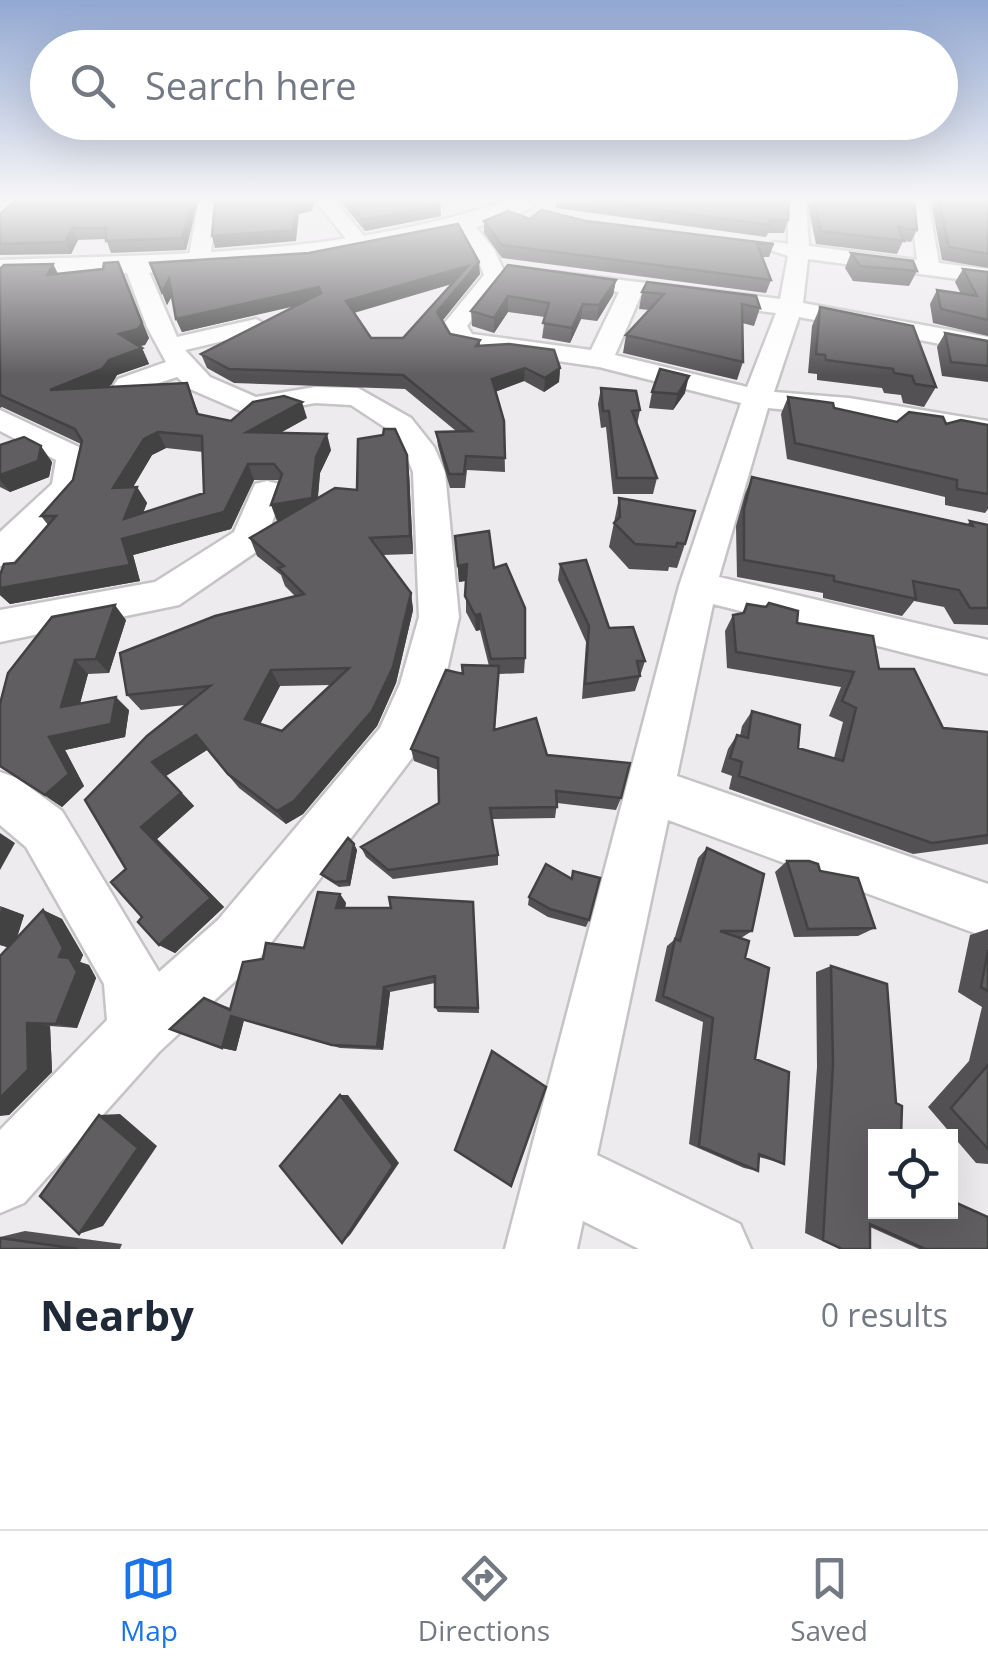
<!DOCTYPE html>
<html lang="en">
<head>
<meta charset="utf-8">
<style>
	body { margin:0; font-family:"Open Sans",sans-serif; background:#f2f2f3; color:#1f2937 }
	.controls { position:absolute; right:30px; bottom:30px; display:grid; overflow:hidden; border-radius:0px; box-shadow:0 10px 40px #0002 }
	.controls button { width:90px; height:90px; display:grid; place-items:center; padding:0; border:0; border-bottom:2px solid #e0e1e3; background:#fff; color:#1f2937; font:50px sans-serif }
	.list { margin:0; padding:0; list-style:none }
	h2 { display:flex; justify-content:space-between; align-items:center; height:130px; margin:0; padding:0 40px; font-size:42px }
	h2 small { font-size:32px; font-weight:400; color:#747a83 }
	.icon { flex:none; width:55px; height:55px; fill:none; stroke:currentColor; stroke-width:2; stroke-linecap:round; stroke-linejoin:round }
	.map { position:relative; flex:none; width:988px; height:1249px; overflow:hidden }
	.search { position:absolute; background:#fff; box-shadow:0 10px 40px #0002; left:30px; right:30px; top:30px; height:110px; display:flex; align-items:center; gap:25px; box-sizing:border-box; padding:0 35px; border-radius:55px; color:#747a83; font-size:38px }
	.sheet { height:280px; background:#fff }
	nav { display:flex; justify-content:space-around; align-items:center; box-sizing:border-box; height:140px; border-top:2px solid #e0e1e3; background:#fff; font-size:28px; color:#747a83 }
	nav a { display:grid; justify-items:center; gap:5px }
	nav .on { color:#1a73e8 }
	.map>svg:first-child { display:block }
</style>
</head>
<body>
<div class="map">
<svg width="988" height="1249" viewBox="0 0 988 1249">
	<rect width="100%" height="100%" fill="#eeebee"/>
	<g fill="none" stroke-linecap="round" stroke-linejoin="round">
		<g stroke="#c5c3c5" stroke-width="5">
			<path id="minor" d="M199,201H217L210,261L199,267L188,261Z
				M316,201H335L368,241V249H354Z
				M788,201H806L809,246L917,260L910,201H928L939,263L988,269V283L808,259L803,303L988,337V353L799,317L774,392L849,398L988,421V439L849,416L768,408L719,577L988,640V674L713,604L677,776L988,884V938L668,820L597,1155L740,1224L751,1249H639L583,1221L577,1249H505L679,586L741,403L599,367L454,346L442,326L484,275L474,250L453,224L470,220L494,249L506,276L467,326L472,334L591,350L619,292L554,282V272L780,299L788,256L764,248L774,242L788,244ZM641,295L776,313L747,387L615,355Z
				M135,258L146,265L177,337L256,319L268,326L265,331L185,350L210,377L256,397L315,387L358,388L411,418L434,447L445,472L459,617L444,684L412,758L258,960L159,1052L24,1203L0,1213V1130L107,1020L104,984L26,847L0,825V772L17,778L62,811L159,972L218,920L380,728L400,684L419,617L413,472L404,449L389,430L351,405L315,403L253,415L243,412L190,389L177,377L128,393L118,391L114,385L118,379L166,362L147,327L124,265Z
				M0,410L83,449L88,456L80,496L13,562L0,566V532L52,484L56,460L0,431Z
				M267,481L279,484L284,492L262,548L179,605L0,642V610L155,582L234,532L255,484Z"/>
		</g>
		<g stroke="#c5c3c5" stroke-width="5">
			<path id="major" d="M506,201H540C530,213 507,216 492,222C336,277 163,271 0,276V260C171,254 342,256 506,201Z"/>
		</g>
		<use href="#minor" fill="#fff" fill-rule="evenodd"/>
		<use href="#major" fill="#fff" fill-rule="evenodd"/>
	</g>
	<path fill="#535153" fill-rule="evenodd" d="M15,201H198L186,250L111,253L106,239L78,240L71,254L0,255V214Z
		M340,201H445L437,202L440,205L441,216L365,231Z
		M557,201H789L788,220L784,233H768L766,237L556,208Z
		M807,201H914L917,230L911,242L903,241L897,254L816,244Z
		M931,201H988V268L942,260Z
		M530,219L586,221L774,244L769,257H762L771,280L766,293L502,258L484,233V221Z
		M851,253L917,271L909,286L853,281L845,268Z
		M150,263L480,274L442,321L450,334L480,340V345L560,368L559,382L544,392L524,381L495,392L504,421L505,472L467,470L465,488H450L438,446L436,432L456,431L405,389L234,383L207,368L201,354L297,305L182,332L176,319L172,296L167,305ZM452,284L403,338H371L354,313Z
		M53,264L58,274L149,338L145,345L139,346L142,348L149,364L117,375L111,385L104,388L187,383L199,414L231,421L307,418L280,433L331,450L320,473L318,498L357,490L409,473L413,554L383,555L411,593L413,610L396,683L377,726L303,814L286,824L239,788L207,750L166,776L194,806L157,839L224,907L175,953L159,945L142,917L126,869L185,705L141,710L127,695L295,596L285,586L281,575L257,556L250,538L280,521H277L279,480H254L231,529L133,555L140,581L10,604L0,595V575L15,563L48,525L41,516L73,480L81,444L2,407L0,408V269ZM166,448L203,452L204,493L143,513L147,503L137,487H133L152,455ZM331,685L282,731L260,724L280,686Z
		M508,265L616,280L613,295L597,321L581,319L570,343L542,338L545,317L508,312L494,333L472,326L471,311Z
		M963,269L988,272V336L933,323L930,304L937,290L961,294L955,282Z
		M647,282L760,308L754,326L742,323L743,362L737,380L623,353L626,335L649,310L639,309L642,292Z
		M820,307L936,387L924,407L903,403L901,395L884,393L882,388L817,380V374L808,373L812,326Z
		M945,333L988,341V382L942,376L937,347Z
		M601,388L640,410L637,425L657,478L653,494H613L606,427L601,428L598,404Z
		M652,392L685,393L673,410L649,408Z
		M788,397L897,422L988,425V509L985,513L945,505V497L787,459L781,414Z
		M0,445L52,462L49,477L10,492L0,487Z
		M752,477L967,525L970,521L988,525V625L954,624L944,607L914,601L902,616L823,598V593L737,577L736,526L745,494Z
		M619,498L685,544L677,568L669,567L668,571L629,569L609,547Z
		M455,536L494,568L525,658L524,673L499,674L495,730L547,755L621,798L616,810L557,803L555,818L492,819L498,855V865L393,879L366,857L361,847L439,803L438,770L414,761L411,749L463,674L489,666L480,630L476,631L466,612V581L459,582Z
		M560,564L609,628L645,661L635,691L582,699L586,642L558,580Z
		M747,604L797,623L879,669L943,728L988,732V844L913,854L729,789L732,776L721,772L728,749L737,735L740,736L742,726L752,711L798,748L834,758L843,722L829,716L841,687L727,668L725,631L733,615L742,613Z
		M126,620L109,673L88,674L80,704L129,710L125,737L65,750L84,786L62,807L0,766V704Z
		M354,844L357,850L350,886L339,887L325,878L321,874Z
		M707,848L752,931L741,938L745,958L755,1059L784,1164L759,1157L758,1171L744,1168L689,1144L703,1022L655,1001L667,946L674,940L698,858Z
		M787,861L820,871L875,928L858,936L794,937L775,872Z
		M573,871L589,920L586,927L548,917L528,905L529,897L571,878Z
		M340,894L346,903L345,908H391L473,902L479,1013L438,1012L435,1007V983L390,992L383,1050L340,1048L244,1020L236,1051L222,1048L204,998L230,1008L263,959L304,948Z
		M0,906L24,915L17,938L43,910L62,919L83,955L80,962L89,965L96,978L77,1028L50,1026L52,1072L9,1115L8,947L0,945Z
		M988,929V1164L976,1163L928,1107L969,1061L982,1007L958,992L970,935Z
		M831,966L876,1212L988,1249H919L870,1227V1249H840L805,1233L817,1067L816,972Z
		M25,1231L122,1244L120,1249H0V1237Z"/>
	<path fill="#434243" d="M192,201H198L186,250L182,238Z
		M305,201H315L312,211L299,214L296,241L215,248L212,236L297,203Z
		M440,205L441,216L365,231L363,220Z
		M72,228L78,240L71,254L65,242Z
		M479,262L480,274L438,326L437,312L464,280L349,314L346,301Z
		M53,264L60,278L47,275Z
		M124,277L149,338L145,345L127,349L119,334Z
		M169,279L174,292L167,305L162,292Z
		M616,280L613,295L597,321L599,305Z
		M319,287L322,300L182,332L176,319Z
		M508,296V312L494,333V318Z
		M583,304L581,319L570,343L572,328Z
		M142,348L149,364L117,375L111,385L60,406L50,390L109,360Z
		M525,368L524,381L492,393V379Z
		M560,368L559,382L544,392L545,378Z
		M689,376L685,393L673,410L678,394Z
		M302,402L307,418L253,448L247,432Z
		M158,432L166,448L152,455L123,504L113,488L144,439Z
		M327,434L331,450L320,473L316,514L277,521L271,505Z
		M41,446L52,462L49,477L10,492L0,480V475Z
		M407,455L409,473L413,554L410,536Z
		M248,464L254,480L231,529L133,555L140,581L10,604L0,595V588L122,539L224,512Z
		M137,487L147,503L134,535L124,519Z
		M467,564L468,580L459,582L458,566Z
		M411,593L413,610L396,683L377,726L303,814L286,824L277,811Z
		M115,605L126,620L109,673L96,659Z
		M480,614V630L476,631L475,615Z
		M75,660L88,674L75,721L61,707Z
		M271,670L280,686L255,734L245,719Z
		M116,697L129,710L125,737L65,750L84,786L62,807L45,795L49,737Z
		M196,735L207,750L166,776L194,806L157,839L224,907L175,953L159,945L141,827L152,762Z
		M0,833L15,843L0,870Z
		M354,844L357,850L350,886L347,881Z
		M340,894L346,903L343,917L336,908Z
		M2,907L24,915L13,949L0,945V914Z
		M43,910L62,919L83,955L80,962L89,965L96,978L77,1028L56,1024L59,957Z
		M384,987L390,992L383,1050L377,1047Z
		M231,1016L244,1020L236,1051L222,1048Z
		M27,1023L50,1026L52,1072L9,1115L0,1116V1098Z
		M340,1095H348L399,1163L350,1235L342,1243Z
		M120,1114L157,1146L103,1226L79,1234L99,1115Z"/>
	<path fill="#605e60" stroke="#434243" stroke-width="2.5" fill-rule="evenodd" d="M15,201H192L182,238L106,241V228H72L65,242L0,244V214Z
		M215,201H305L297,203L293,230L212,236Z
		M347,201H435L440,205L363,220Z
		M592,201H789L788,220L769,221L770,225Z
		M814,201H914L917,230L898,227L904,241L821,231Z
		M939,201H988V254L949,247Z
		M541,210L586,221L774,244H757L771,280L502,245L484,221L508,211L530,219Z
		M458,224L479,262L437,312L450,334L480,340L476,346L509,344L554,350L560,368L545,378L525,368L492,379L504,421L505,458L466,456L464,474H449L436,432L472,431L403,375L229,369L201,354L321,293L319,287L176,319L169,279L162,292L150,263L309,253ZM468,266L403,338H371L346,301Z
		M851,253L913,261L917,271L860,266Z
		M118,262L142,323L138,329L119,334L142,348L109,360L102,369L50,390L187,383L197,414L231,421L253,402L284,396L302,402L247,432L327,434L316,457L312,498L271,505L282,474L274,464H248L224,512L122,539L130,565L0,588V575L4,564L15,563L56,516H41L73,480L82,441L75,429L0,395V269L4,265L53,264L47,275L103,269L104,263ZM158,432L202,436L204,493L124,519L137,487L113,488L144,439Z
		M508,265L616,280L599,305L583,304L572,328L543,323L549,303L508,296L494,318L471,311Z
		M963,269L988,272V320L941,309L937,290L977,296Z
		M647,282L756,296L760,308L742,304L743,362L626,335L664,294L642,292Z
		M820,307L913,326L936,387L915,384L912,376L894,373L893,369L826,360L825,355L816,354Z
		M945,333L988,341V366L951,362Z
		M660,369L689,376L678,394L652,392Z
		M601,388L636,391L640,410L632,411L657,478H617L609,411H603Z
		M788,397L833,403L834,408L897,422L909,412L943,417L946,424L961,420L988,425V494L957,489V480L795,443Z
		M384,429H395L407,455L410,536L370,538L411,593L393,667L372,711L294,801L277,811L228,774L196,735L152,762L181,793L141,827L211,898L159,945L138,922L142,917L111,882L126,869L85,800L147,736L210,686L127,695L120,653L215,616L304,594L278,568L284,566L250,538L335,488L357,490L358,439L383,435ZM349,668L282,731L245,719L271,670Z
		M24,437L41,446L38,461L0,475V445Z
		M752,477L973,526L970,521L988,525V608H970L959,590L913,581L916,599L834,581V576L744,560V509Z
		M619,498L695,511L685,544L677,543L676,547L635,544L614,523L620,517Z
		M489,531L494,568L506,564L525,608V658L491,659L480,614L475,615L465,596L467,564L458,566L455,536Z
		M586,560L609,628L633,627L645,661H637L640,676L585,684L589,626L560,564Z
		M769,603L798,611L797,623L873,636L879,669H914L943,728L988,732V835L932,843L739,776L742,762L730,758L737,735L748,738L752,711L800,725L798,748L843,761L856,708L842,701L854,672L736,652L733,615L744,613L747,604L766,607Z
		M115,605L96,659L75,660L61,707L116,697L111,724L49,737L69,774L45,795L0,766V704L8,673L52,617Z
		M462,665L499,666L494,730L536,718L547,755L630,763L621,798L556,791L557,807L490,808L498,855L388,870L361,847L439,803L438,758L411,749L446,670L463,674Z
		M348,838L354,844L347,881L335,882L321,874Z
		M707,848L764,874L752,931H720L749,941L745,958L769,968L755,1059L789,1072L784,1164L759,1154L758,1171L699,1146L713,1018L663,996L675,939L680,941Z
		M787,861H809L818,864L820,871L858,878L875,928L808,929Z
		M546,864L572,879L573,871L600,878L589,920L550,909L529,897Z
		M318,892L340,894L336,908H391L389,897L473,902L478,1008L435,1007V976L384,987L377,1047L332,1045L231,1016L222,1048L170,1029L204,998L230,1010L243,962L263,959L266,943L304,948Z
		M43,910L63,948L59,957L69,958L77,972L56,1024L27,1023L28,1070L0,1098V956Z
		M988,950V991L981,987Z
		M831,966L887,984L896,1103L902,1106L901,1136H876V1212H950V1200L988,1217V1249H925L870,1224V1249H842L823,1240L833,1065Z
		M492,1051L546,1087L511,1186L455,1150Z
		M988,1065V1149L951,1108Z
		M340,1095L393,1166L342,1243L280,1166Z
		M99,1115L138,1148L79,1234L40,1196Z
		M0,1238L78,1249H0Z"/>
	<linearGradient id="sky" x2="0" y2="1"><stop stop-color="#92a8d2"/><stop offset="0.53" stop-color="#f7f6f7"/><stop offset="1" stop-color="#f7f6f7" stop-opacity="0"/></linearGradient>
	<rect width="988" height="376" fill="url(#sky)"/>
</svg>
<div class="controls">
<button><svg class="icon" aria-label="locate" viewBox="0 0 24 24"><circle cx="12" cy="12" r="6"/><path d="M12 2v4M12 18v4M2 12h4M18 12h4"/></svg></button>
</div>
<div class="search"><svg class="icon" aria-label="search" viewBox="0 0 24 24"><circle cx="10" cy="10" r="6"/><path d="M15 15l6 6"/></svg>Search here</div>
</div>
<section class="sheet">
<h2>Nearby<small>0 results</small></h2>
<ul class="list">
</ul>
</section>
<nav>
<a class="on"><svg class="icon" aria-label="map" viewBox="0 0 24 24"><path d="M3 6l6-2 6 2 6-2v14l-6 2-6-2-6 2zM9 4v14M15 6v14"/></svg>Map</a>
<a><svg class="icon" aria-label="directions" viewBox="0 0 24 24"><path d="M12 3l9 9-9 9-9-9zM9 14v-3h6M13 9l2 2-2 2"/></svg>Directions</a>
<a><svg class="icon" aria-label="saved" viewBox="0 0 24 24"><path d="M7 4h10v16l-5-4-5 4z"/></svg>Saved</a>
</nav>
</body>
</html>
